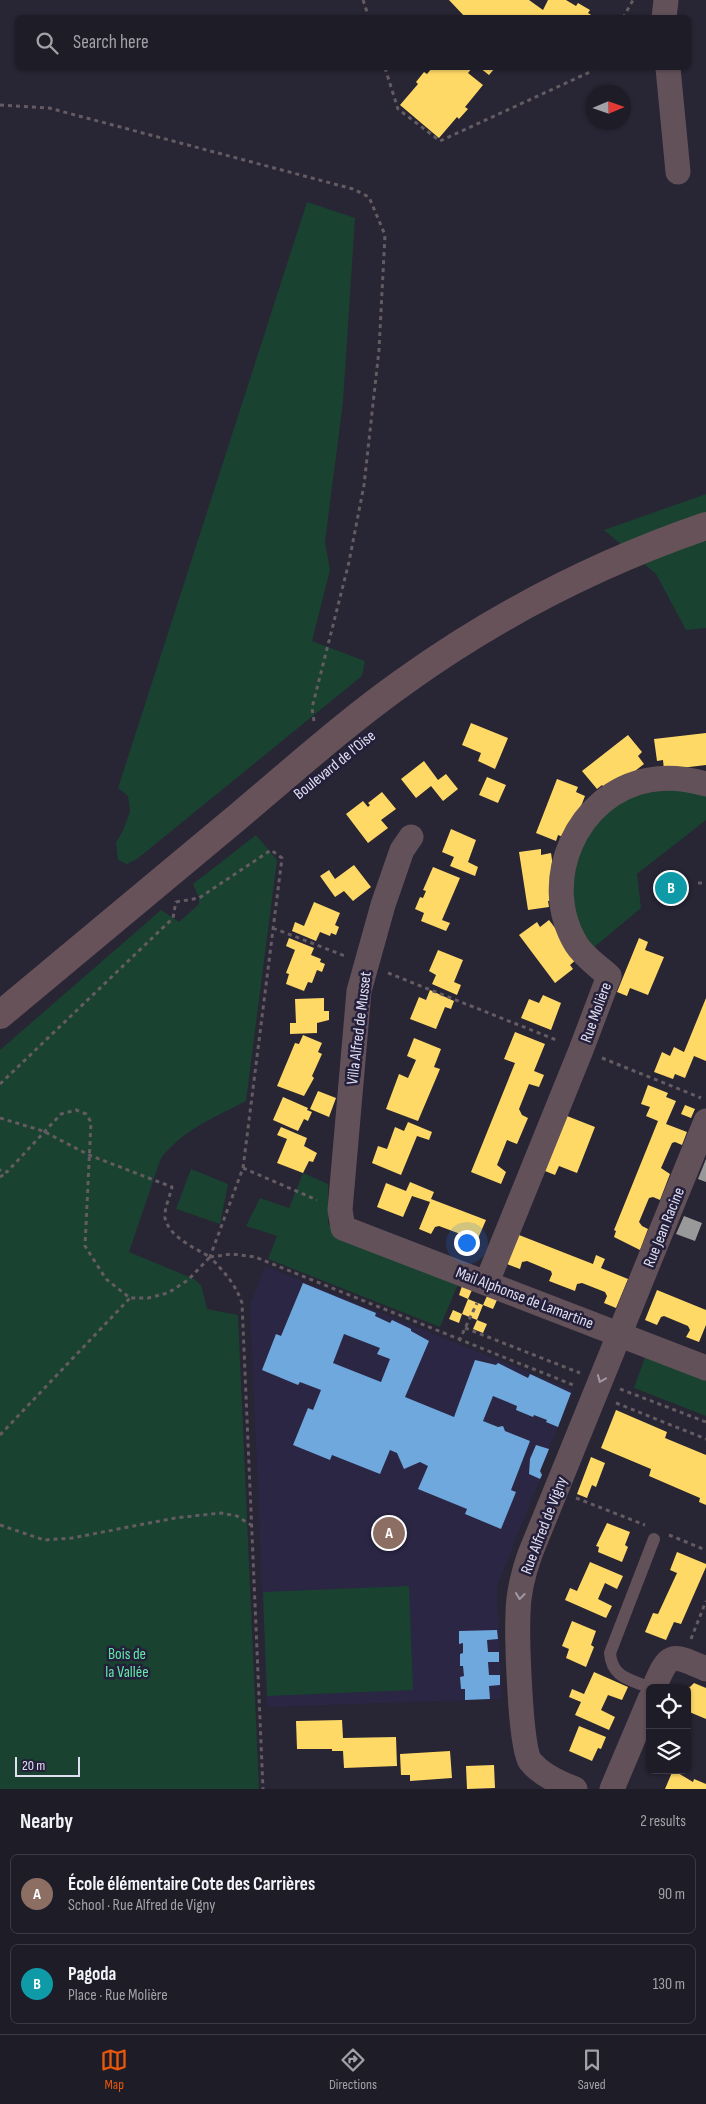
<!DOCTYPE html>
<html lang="en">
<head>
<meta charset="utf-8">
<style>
	body { margin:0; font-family:"Sofia Sans Condensed",sans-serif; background:#2b2933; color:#f1f3f6 }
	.controls { position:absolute; right:15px; bottom:15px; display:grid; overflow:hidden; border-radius:8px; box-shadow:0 1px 4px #0004 }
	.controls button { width:45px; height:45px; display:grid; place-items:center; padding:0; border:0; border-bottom:1px solid #3c3a44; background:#1e1c27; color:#f1f3f6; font:25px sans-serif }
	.compass { position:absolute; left:586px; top:85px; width:45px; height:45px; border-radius:50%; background:#1e1c27; box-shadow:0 1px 4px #0004; rotate:88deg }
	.scale { position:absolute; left:15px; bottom:12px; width:65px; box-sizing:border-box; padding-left:5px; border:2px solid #e0dff1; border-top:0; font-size:14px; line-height:18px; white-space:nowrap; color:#e0dff1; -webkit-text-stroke:4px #241f3a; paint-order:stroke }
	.you { position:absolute; left:466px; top:1242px; width:18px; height:18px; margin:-12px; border:4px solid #fff; border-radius:50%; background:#1a73e8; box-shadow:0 0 0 8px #1a73e833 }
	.badge { display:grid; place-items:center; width:32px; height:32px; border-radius:50%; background:#ea580c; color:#fff; font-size:16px; font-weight:700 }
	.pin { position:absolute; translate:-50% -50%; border:2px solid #fff; box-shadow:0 1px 5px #0006 }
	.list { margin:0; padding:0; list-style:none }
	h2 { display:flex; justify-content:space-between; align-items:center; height:65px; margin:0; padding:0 20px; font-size:21px }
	h2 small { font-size:16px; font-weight:400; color:#a1a1a7 }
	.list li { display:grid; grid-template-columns:32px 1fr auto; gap:15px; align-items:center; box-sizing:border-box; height:80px; margin:0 10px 10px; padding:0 10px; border:1px solid #3c3a44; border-radius:8px }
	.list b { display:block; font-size:19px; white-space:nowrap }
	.list p { margin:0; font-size:16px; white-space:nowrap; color:#a1a1a7 }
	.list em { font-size:16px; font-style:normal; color:#a1a1a7 }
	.icon { flex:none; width:28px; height:28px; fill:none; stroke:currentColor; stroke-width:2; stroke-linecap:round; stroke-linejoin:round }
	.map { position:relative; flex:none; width:706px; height:1789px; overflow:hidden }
	.search { position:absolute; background:#1e1c27; box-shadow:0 1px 4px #0004; left:15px; right:15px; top:15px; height:55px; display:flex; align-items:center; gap:12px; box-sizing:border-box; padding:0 18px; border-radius:8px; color:#a1a1a7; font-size:19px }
	.sheet { height:245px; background:#1e1c27 }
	nav { display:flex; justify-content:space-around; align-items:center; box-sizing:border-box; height:70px; border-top:1px solid #3c3a44; background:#1e1c27; font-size:14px; color:#a1a1a7 }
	nav a { display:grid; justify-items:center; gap:2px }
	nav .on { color:#ea580c }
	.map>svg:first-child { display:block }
</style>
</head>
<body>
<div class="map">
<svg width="706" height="1789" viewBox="0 0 706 1789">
	<rect width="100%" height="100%" fill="#282534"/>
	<path fill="#2b2644" d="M265,1266L573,1390L540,1471L542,1475L540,1479L497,1587L502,1699L267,1707L250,1305Z"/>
	<path fill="#1a4230" d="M307,202L355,218L343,402L325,542L330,570L312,641L365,661L362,676L137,859L127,864L118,860L116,843L124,828L130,811L128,796L118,788Z
		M706,494V628L686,630L656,574L604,530Z
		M642,789L706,791V820L637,874L641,908L592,949L574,924L568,879L593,820Z
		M256,835L277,860L246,1101C215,1117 183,1130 161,1158L129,1252L194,1279L201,1285L207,1309L238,1315L259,1789H0V1050L161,910L179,922L199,904V898L193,884Z
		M191,1169L228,1184L220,1224L176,1209Z
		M303,1173L328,1184V1224L338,1231L458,1284L440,1327L268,1259L277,1236L246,1226L260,1198L289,1208Z
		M646,1354L706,1378V1416L634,1388Z
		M409,1586L413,1690L267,1696L263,1592Z"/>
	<path fill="#ffd966" d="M449,0H529L543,10L548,0H566L576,6L578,3L590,10L588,13L596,18H466Z
		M432,68H472L468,73L483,85L465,107L468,109L459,119L457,117L439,138L400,105L418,84L416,82L424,72L427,74Z
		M480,68H495L489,75Z
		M471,723L508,738L495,769L478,761L481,753L462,745Z
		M706,733V765L664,770L663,760L657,761L654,739Z
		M628,735L642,752L638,756L644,764L608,792L602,785L597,789L582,771Z
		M424,761L438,780L446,774L458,789L443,801L431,786L416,798L401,779Z
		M487,777L506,785L498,803L479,795Z
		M557,779L578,787L576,792L585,796L568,839L558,835L556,841L536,833Z
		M382,792L396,809L381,820L388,828L368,843L346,814L363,801L368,807L370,805L368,803Z
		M451,829L476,840L468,862L478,867L475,876L450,866L454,857L442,852Z
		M541,849V855L551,853L558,900L548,901L549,907L528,910L519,852Z
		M354,865L371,887L353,901L344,891L335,897L320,876L329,870L335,879Z
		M433,867L460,878L442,920L450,923L446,931L421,921L424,913L415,909L420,897L423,898L426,891L423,890Z
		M676,876L683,886L678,897L666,899L659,890L664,878Z
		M314,902L340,913L335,925L339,927L336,935L331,933L330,936L320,932L316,941L292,931L295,922L304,926Z
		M549,920L578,958L570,965L573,969L555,983L519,935L537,922L540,927Z
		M289,938L314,948L311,955L321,959L320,962L325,964L322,972L317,970L312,983L308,982L304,991L286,984L289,974L286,973L295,950L286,946Z
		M639,938L648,942L645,950L664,957L648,995L630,988L627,996L617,992Z
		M438,950L463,960L454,982L461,985L457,995L432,984L436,975L429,971Z
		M430,990L454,1001L451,1009L445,1007L436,1029L410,1019L419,997L426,1000Z
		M543,995L561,1003L551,1030L521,1018L529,999L539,1003Z
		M324,998V1011H329V1020L317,1023V1033L290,1034V1023H296L295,999Z
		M706,998V1061L694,1056L685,1078L675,1074L673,1079L654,1072L662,1052L670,1056L674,1047L684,1052Z
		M515,1032L545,1044L534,1071L544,1075L539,1087L529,1084L519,1109L522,1115L528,1118L517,1144L507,1140L497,1165L506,1172L501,1184L471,1172L515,1063L504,1059Z
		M303,1035L322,1043L318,1052L322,1054L312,1076L314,1078L304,1096L277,1086L295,1043L299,1044Z
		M414,1038L441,1049L434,1067L440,1069L418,1121L386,1109L399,1074L408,1078L416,1060L407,1056Z
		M648,1085L668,1093L666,1097L676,1101L666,1124L687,1132L682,1145L675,1142L672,1143L661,1168L670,1174L660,1200L653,1197L649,1198L639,1222L642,1226L648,1229L640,1250L614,1237L616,1231L614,1230L658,1121L646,1116L650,1107L641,1104Z
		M318,1091L336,1098L329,1117L310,1109Z
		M283,1097L308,1108L307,1110L312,1112L308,1121L304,1119L298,1131L273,1120Z
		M685,1105L695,1109L691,1118L681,1114Z
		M567,1116L595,1127L577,1173L559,1166L555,1175L545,1171Z
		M408,1122L432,1132L429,1140L417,1136L401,1175L372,1163L378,1146L387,1149L395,1127L404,1131Z
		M281,1127L307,1138L304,1146L317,1153L313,1162L309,1161L303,1173L277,1163L287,1139L277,1135Z
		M410,1182L434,1192L431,1199L486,1220L473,1250L461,1245L464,1238L463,1235L439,1226L435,1227L431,1234L419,1229L430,1202L412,1196L403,1217L377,1207L386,1183L406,1191Z
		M519,1235L593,1264L596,1255L605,1259L601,1268L628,1279L616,1308L604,1303L607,1296L605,1292L582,1283L577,1284L575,1291L549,1281L552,1274L551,1271L527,1261L522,1262L520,1269L507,1264Z
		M462,1286L472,1290L468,1299L459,1295Z
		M657,1290L706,1310V1325L699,1342L686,1337L690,1330L688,1326L664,1316L661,1317L657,1325L645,1320Z
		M487,1296L497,1300L493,1309L483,1305Z
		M468,1299L483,1305L477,1320L462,1314Z
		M453,1310L462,1314L459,1323L449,1319Z
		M477,1320L487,1324L483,1333L473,1329Z
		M616,1410L667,1432L665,1438L706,1455V1505L699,1502L700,1498L649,1476L651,1469L601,1448Z
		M591,1457L605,1463L596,1487L592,1485L587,1498L577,1494Z
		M607,1523L630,1532L625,1545L628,1547L622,1562L598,1552L599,1547L596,1546Z
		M677,1552L706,1564V1567L681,1624L674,1622L666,1640L645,1632L653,1613L658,1614L677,1573L670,1570Z
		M590,1562L623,1576L617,1589L605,1583L598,1599L612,1606L606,1618L565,1600L570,1588L577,1591Z
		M572,1621L596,1631L591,1645L594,1647L586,1667L566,1658L569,1649L562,1646Z
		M594,1672L628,1687L622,1700L608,1695L601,1710L615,1717L609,1730L575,1715L581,1702L569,1697L572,1689L584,1694Z
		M694,1683L706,1688V1719L687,1711V1688H681L683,1684L690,1687Z
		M342,1720L343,1738L396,1737L397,1766L344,1768L343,1751H332V1749H297L296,1721Z
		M579,1726L606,1737L601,1749L598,1748L592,1761L569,1751Z
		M450,1751L452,1778L410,1781V1775H401L400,1754Z
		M494,1765L495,1788L467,1789L466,1766Z
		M673,1770L693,1782L694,1779L706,1784V1789H665Z"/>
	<path fill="#6fa8dc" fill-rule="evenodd" d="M303,1283L376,1313L375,1316L390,1323L392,1320L411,1329V1331L429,1341L405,1397L454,1417L475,1360L496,1365L498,1363L528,1378L530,1374L571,1393L558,1427L546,1422L547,1420L534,1415L533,1417L516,1410L517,1406L493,1396L483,1421L498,1427L503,1426L505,1431L530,1441L511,1490L516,1492L501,1529L465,1514L467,1509L418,1489L428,1466L420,1462L404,1469L397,1453L390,1450L380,1474L332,1455L330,1460L293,1445L308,1408L313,1410L321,1390L300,1382L298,1385L262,1370L276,1334L281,1336ZM344,1334L380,1348L377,1354L390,1359L381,1382L333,1363Z
		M536,1445L549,1449L540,1471L542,1475L540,1479L529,1474L530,1459Z
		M497,1630L498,1639L487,1640L488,1652H499V1662H488L489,1675H500V1685L489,1686L490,1699L465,1700V1689H461L460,1677L464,1676L463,1666H460V1654L463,1653V1643L459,1644V1631Z"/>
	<path fill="#999" d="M706,1159V1182L698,1179Z
		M684,1216L702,1223L695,1241L676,1234Z"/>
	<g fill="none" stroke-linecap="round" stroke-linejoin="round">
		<path stroke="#655b62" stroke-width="3" stroke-dasharray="4 4" stroke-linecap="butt" d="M363,0L369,18
			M623,18L633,0
			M385,68L398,109L440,141L590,72L593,68
			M0,105L49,108L353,189L369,197L385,235L379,350L364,485L349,562L312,708L314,721
			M698,883H706
			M176,902L199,898L271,850L282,858L243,1168L210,1257C224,1272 235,1283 242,1303L263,1789
			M273,928L345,956
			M388,973L559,1041
			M602,1058L701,1098
			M0,1084L173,918L176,901
			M0,1118L43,1131L89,1155L172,1187C170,1196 164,1209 165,1218C169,1237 195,1248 210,1257L188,1280L168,1293L148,1298H130L106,1279L85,1246L91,1122L86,1114L76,1110L61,1114L7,1172L0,1170
			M243,1168L317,1200
			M0,1177L7,1172
			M210,1257L232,1254L255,1257L573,1385
			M465,1328L580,1373
			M459,1341L477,1303
			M620,1389L706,1422
			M616,1403L706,1439
			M0,1435L130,1298
			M576,1498L645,1525
			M0,1525L44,1540L72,1538L175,1518L221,1513L237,1516L251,1525
			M669,1535L706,1550
			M691,1639L706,1601"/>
		<path stroke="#635159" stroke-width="12" d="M650,1688C630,1679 612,1678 610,1653L654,1539"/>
		<path stroke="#635159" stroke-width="25" d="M664,18L666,0
			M668,68L678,172
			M411,837L402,850L383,905L359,991L340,1210L343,1228L706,1368
			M487,1282L581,1050L609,976C598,966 584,957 576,944C538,881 577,793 649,780C669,776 688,779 706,784
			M654,1688C669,1651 672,1654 706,1669
			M575,1789C559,1783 541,1775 530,1761C520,1749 517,1635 518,1614C518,1593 523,1574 530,1554L706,1121
			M612,1789L650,1699"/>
		<path stroke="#68525a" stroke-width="28" d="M0,1015C78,950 156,885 234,820C289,774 343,725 402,683C495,616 598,563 706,526"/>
	</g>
	<defs><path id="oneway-chevron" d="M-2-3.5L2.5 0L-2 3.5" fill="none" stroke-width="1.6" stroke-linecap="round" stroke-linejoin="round" transform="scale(1.25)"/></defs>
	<g stroke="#a298a5">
		<use href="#oneway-chevron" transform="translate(601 1379) rotate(112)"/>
		<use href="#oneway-chevron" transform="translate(520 1596) rotate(96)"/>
	</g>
	<g text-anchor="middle" stroke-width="5" stroke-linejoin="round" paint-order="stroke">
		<g font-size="16" fill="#e0dff1" stroke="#241f3a">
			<text transform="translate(334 764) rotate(-39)" y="6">Boulevard de l'Oise</text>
			<text transform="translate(595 1012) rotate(-70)" y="6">Rue Molière</text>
			<text transform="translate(358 1028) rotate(-83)" y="6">Villa Alfred de Musset</text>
			<text transform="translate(663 1227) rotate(-68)" y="6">Rue Jean Racine</text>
			<text transform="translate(525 1297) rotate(21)" y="6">Mail Alphonse de Lamartine</text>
			<text transform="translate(543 1525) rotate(-69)" y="6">Rue Alfred de Vigny</text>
		</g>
		<g font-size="16" fill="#60eaa5" stroke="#241f3a">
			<text x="127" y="1659">Bois de<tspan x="127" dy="18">la Vallée</tspan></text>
		</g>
	</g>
</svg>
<div class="controls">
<button><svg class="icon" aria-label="locate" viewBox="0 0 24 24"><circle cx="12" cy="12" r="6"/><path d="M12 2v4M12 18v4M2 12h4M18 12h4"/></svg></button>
<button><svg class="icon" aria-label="layers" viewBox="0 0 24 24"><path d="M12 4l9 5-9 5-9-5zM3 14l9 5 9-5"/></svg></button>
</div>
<svg class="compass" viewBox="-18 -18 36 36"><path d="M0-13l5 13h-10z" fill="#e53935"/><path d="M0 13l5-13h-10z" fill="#a1a1a7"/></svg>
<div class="scale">20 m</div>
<div class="you"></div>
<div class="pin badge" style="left:389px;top:1533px;background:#8d6e63">A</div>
<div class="pin badge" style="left:671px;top:888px;background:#0f9aa8">B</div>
<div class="search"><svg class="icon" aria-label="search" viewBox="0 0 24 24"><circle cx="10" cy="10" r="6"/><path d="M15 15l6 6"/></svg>Search here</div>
</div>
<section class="sheet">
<h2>Nearby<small>2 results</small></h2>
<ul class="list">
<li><span class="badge" style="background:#8d6e63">A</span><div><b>École élémentaire Cote des Carrières</b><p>School · Rue Alfred de Vigny</p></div><em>90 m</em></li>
<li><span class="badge" style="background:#0f9aa8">B</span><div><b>Pagoda</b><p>Place · Rue Molière</p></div><em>130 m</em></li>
</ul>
</section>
<nav>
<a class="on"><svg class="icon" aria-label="map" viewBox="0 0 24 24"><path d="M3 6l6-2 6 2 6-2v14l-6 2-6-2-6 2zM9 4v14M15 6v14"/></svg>Map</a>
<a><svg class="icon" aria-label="directions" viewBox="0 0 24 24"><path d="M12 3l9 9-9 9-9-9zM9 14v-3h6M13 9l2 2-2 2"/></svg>Directions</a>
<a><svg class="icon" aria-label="saved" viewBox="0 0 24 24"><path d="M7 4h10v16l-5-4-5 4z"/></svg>Saved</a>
</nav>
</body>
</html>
